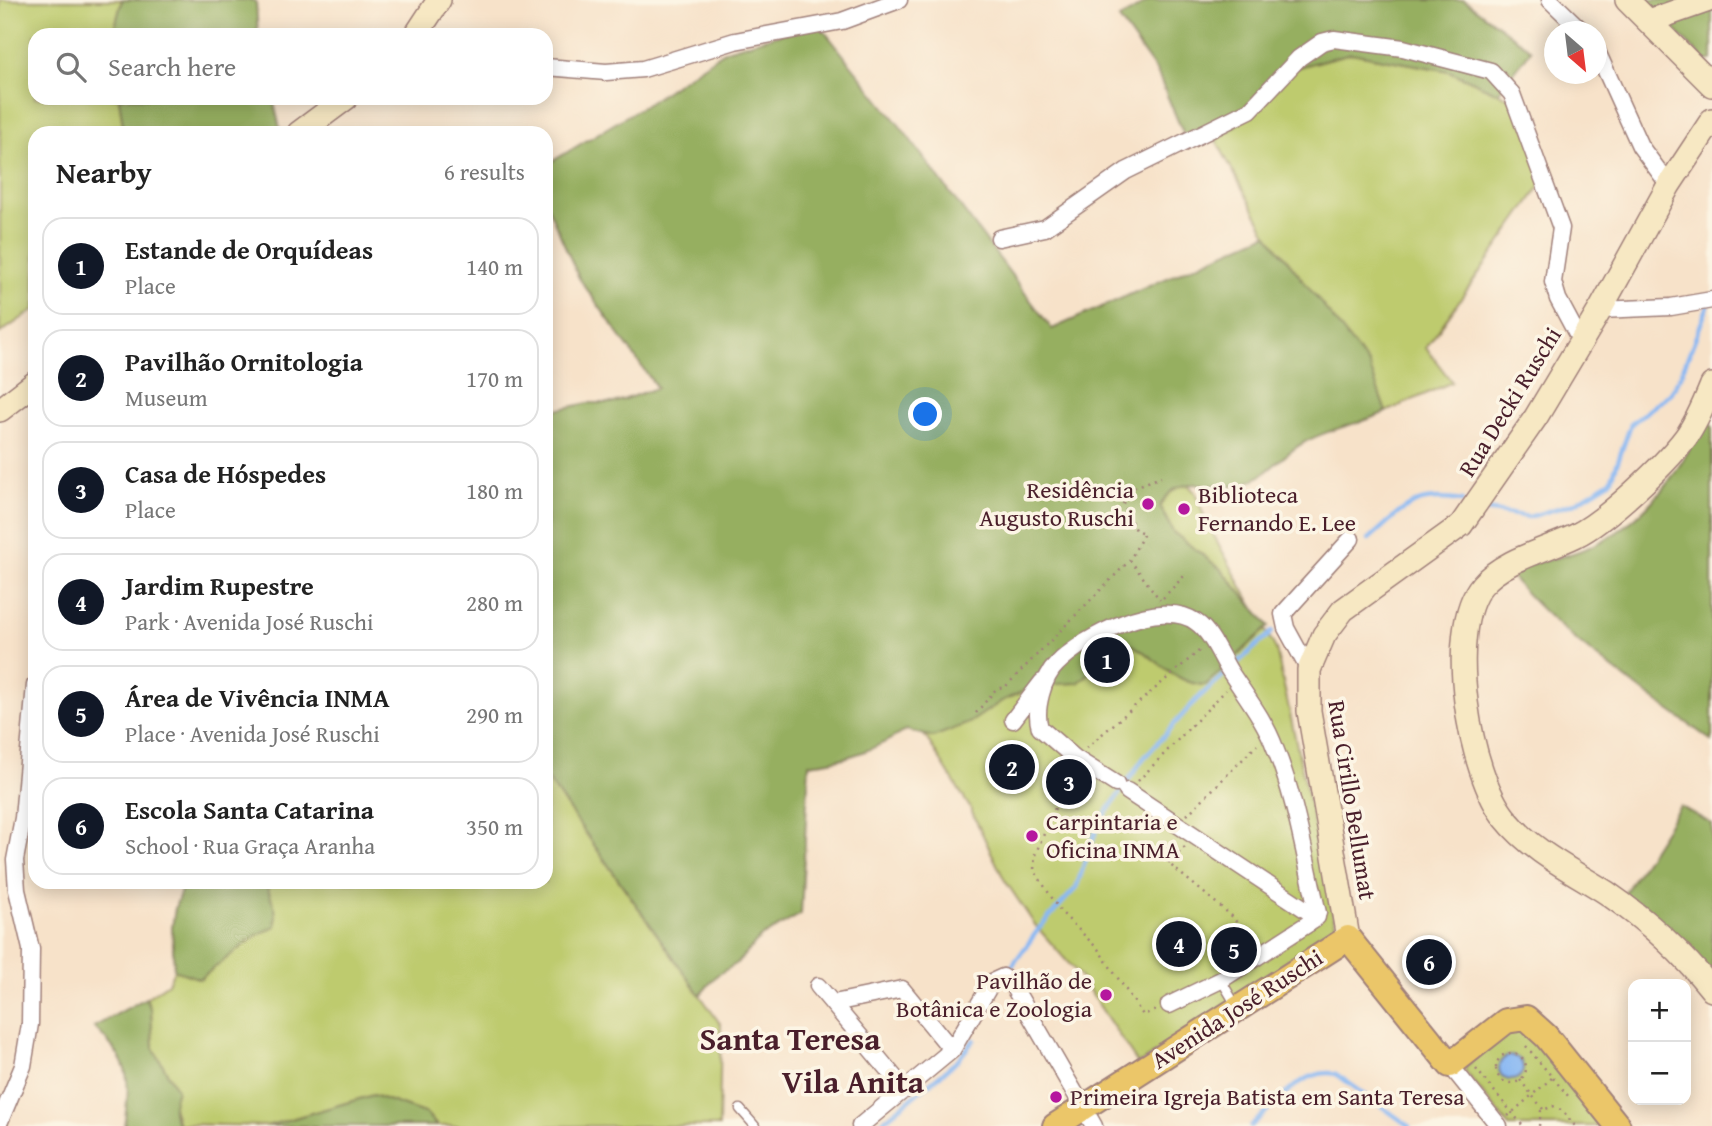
<!DOCTYPE html>
<html lang="en">
<head>
<meta charset="utf-8">
<style>
	body { margin:0; font-family:"Gentium Book Plus",serif; background:#f2f2f2; color:#222 }
	.controls { position:absolute; right:21px; bottom:21px; display:grid; overflow:hidden; border-radius:14px; box-shadow:0 4px 18px #0003 }
	.controls button { width:63px; height:63px; display:grid; place-items:center; padding:0; border:0; border-bottom:2px solid #e0e0e0; background:#fff; color:#222; font:35px sans-serif }
	.compass { position:absolute; left:1544px; top:21px; width:63px; height:63px; border-radius:50%; background:#fff; box-shadow:0 4px 18px #0003; rotate:152deg }
	.you { position:absolute; left:926px; top:415px; width:24px; height:24px; margin:-18px; border:5px solid #fff; border-radius:50%; background:#1a73e8; box-shadow:0 0 0 10px #1a73e833 }
	.badge { display:grid; place-items:center; width:46px; height:46px; border-radius:50%; background:#111827; color:#fff; font-size:23px; font-weight:700 }
	.pin { position:absolute; translate:-50% -50%; border:4px solid #fff; box-shadow:0 2px 7px #0006 }
	.list { margin:0; padding:0; list-style:none }
	h2 { display:flex; justify-content:space-between; align-items:center; height:91px; margin:0; padding:0 28px; font-size:30px }
	h2 small { font-size:23px; font-weight:400; color:#767676 }
	.list li { display:grid; grid-template-columns:46px 1fr auto; gap:21px; align-items:center; box-sizing:border-box; height:98px; margin:0 14px 14px; padding:0 14px; border:2px solid #e0e0e0; border-radius:21px }
	.list b { display:block; font-size:26px; white-space:nowrap }
	.list p { margin:0; font-size:23px; white-space:nowrap; color:#767676 }
	.list em { font-size:23px; font-style:normal; color:#767676 }
	.icon { flex:none; width:38px; height:38px; fill:none; stroke:currentColor; stroke-width:2; stroke-linecap:round; stroke-linejoin:round }
	.map { position:relative; flex:none; width:1712px; height:1126px; overflow:hidden }
	.search { position:absolute; background:#fff; box-shadow:0 4px 18px #0003; left:28px; top:28px; width:525px; height:77px; display:flex; align-items:center; gap:18px; box-sizing:border-box; padding:0 24px; border-radius:21px; color:#767676; font-size:26px }
	.panel { position:absolute; background:#fff; box-shadow:0 4px 18px #0003; left:28px; top:126px; width:525px; height:763px; border-radius:21px }
	.map>svg:first-child { display:block }
</style>
</head>
<body>
<div class="map">
<svg width="1712" height="1126" viewBox="0 0 1712 1126">
	<rect width="100%" height="100%" fill="#fcf5e5"/>
	<filter id="ink" filterUnits="userSpaceOnUse"><feTurbulence type="fractalNoise" baseFrequency=".0143" numOctaves="2"/><feDisplacementMap in="SourceGraphic" scale="14" xChannelSelector="R" yChannelSelector="G"/><feConvolveMatrix kernelMatrix="1 2 1 2 8 2 1 2 1" color-interpolation-filters="sRGB"/></filter>
	<filter id="wash" filterUnits="userSpaceOnUse"><feTurbulence type="fractalNoise" baseFrequency=".00686" numOctaves="4" result="noise"/><feDisplacementMap in="SourceGraphic" scale="28" xChannelSelector="R" yChannelSelector="G"/><feGaussianBlur stdDeviation="1.57" result="paint"/><feColorMatrix in="noise" values="0 0 0 0 0 0 0 0 0 0 0 0 0 0 0 0 0 1.4 0 .05"/><feComposite in="paint" operator="in"/></filter>
	<g filter="url(#wash)">
		<rect width="100%" height="100%" fill="#f7e2c9"/>
		<path fill="#becb6e" stroke="#84754c" stroke-width="2" d="M0,0H122L113,35H35V98H119L124,133H35V309L0,333Z
			M1351,53L1449,71L1519,102L1546,178L1426,348L1452,382L1386,412L1369,366L1267,234L1216,140L1295,68Z
			M546,177L1032,324L1195,492L1206,521L1276,649L1338,936L1138,1064L1079,975L1035,925L1004,879L969,806L931,745L546,185Z
			M546,777L721,1025L719,1126H437L427,1114L373,1095L267,1126L178,1124L172,1103L177,1090L153,1048L151,1010L146,998L168,983L174,970L200,978L254,937L276,926L275,908L265,882H546Z
			M1514,1026H1522L1606,1126H1509L1465,1071L1466,1066Z"/>
		<path fill="#96af61" stroke="#706746" stroke-width="2" d="M122,0H252L256,2L258,35H113Z
			M1150,0H1464L1531,50L1498,93L1449,71L1351,53L1295,68L1261,105L1226,133L1215,140L1196,143L1184,135L1157,72L1119,19Z
			M1646,0H1712V60L1705,61Z
			M818,23L903,130L1052,329L1267,234L1369,365L1386,412C1360,424 1330,428 1305,442C1283,453 1266,478 1243,484C1212,492 1180,469 1160,506L1173,532L1222,570L1269,626L1206,685C1176,685 1158,658 1132,645L1108,657L1078,683L1037,685L1002,701L969,723L933,737L906,730C875,750 847,760 809,764L801,914L761,937L736,964L717,975L700,995L546,777V412L588,403H614L657,388L579,278L546,203V165L650,102L726,50Z
			M119,98H273L281,133H124Z
			M1703,421L1712,426V741C1640,688 1561,639 1505,569C1529,564 1555,560 1579,551C1638,531 1680,475 1703,421Z
			M1680,806L1712,824V978L1622,897Z
			M184,882H265L275,908L276,926L254,937L200,979L174,970L172,927L175,908Z
			M146,998L151,1010L153,1048L177,1090C172,1104 170,1115 180,1126H124C131,1075 131,1064 94,1027Z
			M373,1095L427,1114L437,1126H267Z"/>
		<path fill="#88b8f3" stroke="#696c8f" stroke-width="2" d="M1499 1068a12 12 0 1 1 24 0a12 12 0 1 1-24 0Z"/>
		<g fill="none" stroke-linecap="round" stroke-linejoin="round">
			<path stroke="#88b8f3" stroke-width="4.5" d="M1486,510L1529,517L1575,503L1611,481L1631,424L1671,393L1679,379L1708,306
				M1369,539C1405,508 1412,493 1462,501
				M1012,966L1040,927L1076,888L1098,825L1143,759L1197,699L1272,632
				M877,1126L956,1062L974,1040
				M1251,1126C1273,1107 1304,1066 1336,1074L1409,1126"/>
		</g>
	</g>
	<g filter="url(#ink)">
		<g fill="none" stroke-linecap="round" stroke-linejoin="round">
			<g stroke="#a0807a" stroke-width="11">
				<path id="lane" d="M1221,980L1237,1007
					M740,1109L755,1126"/>
			</g>
			<g stroke="#a0807a" stroke-width="19">
				<path id="street" d="M1550,0L1583,32
					M1596,49L1640,146L1669,185
					M546,67L606,72L643,69L735,41L842,21L899,0
					M999,238L1045,228L1126,171L1250,110L1299,58L1322,42L1334,39L1403,48L1491,71L1512,94L1561,228L1553,282L1558,299L1580,340
					M1600,310L1671,307L1712,300
					M1309,670L1286,628L1283,614L1351,539
					M1013,720L1042,682
					M1116,784L1075,758L1040,728C1034,710 1043,677 1057,664C1083,637 1161,596 1196,622C1211,632 1220,655 1229,670C1245,695 1265,720 1275,748C1296,799 1305,859 1318,913L1314,920L1221,980L1169,1005
					M1127,791L1317,917
					M818,986L905,1090
					M834,1003L902,989L952,1050
					M1450,1065L1499,1126
					M0,1121L23,1066L30,1024L31,949L17,890L15,860L23,818L35,685
					M860,1126L952,1050L992,982L1003,977L1013,986L1094,1126"/>
			</g>
			<g stroke="#a0807a" stroke-width="26">
				<path id="secondary" d="M1627,0L1712,85
					M1649,21L1709,0
					M416,35L439,0
					M299,133L346,98
					M1712,385C1705,402 1697,422 1686,437C1665,465 1606,521 1575,536C1546,550 1503,560 1482,585C1444,630 1470,776 1505,818C1531,851 1573,871 1607,893C1646,920 1683,953 1712,990
					M0,410L35,383
					M1348,938L1309,711V670L1324,635L1343,610L1461,525L1536,417L1600,310L1669,185L1712,120"/>
			</g>
			<g stroke="#a0807a" stroke-width="28">
				<path id="primary" d="M1055,1126L1348,938L1450,1065L1506,1021L1526,1018L1546,1036L1618,1126"/>
			</g>
			<path stroke="#a0807a" stroke-width="2.5" stroke-dasharray="2 5" stroke-linecap="butt" d="M1130,560L1160,600
				M1163,598L1184,576
				M976,713L996,689L1006,686L1130,560L1144,533L1135,530L1119,493L1161,477
				M1086,748L1200,650
				M1055,762C1052,769 1047,778 1048,786C1049,795 1057,798 1055,808L1035,855L1034,870L1061,912L1098,949L1143,1015L1156,1010
				M1138,781L1226,690
				M1187,815L1257,745
				M1185,847L1168,863L1233,917L1251,945
				M1526,1046L1569,1097
				M1496 1068a15 15 0 1 1 30 0a15 15 0 1 1-30 0Z
				M1476,1069L1523,1126
				M1520,1080L1543,1109
				M1508,1116L1553,1077
				M1539,1126L1541,1111L1553,1106L1563,1111L1575,1126"/>
			<use href="#lane" stroke="#fff" stroke-width="8"/>
			<use href="#street" stroke="#fff" stroke-width="16"/>
			<use href="#secondary" stroke="#f7e8c3" stroke-width="23"/>
			<use href="#primary" stroke="#ebc669" stroke-width="24"/>
		</g>
	</g>
	<g fill="#b5179e" stroke="#fcf5e5" stroke-width="2.5">
		<circle cx="1148" cy="504" r="7"/>
		<circle cx="1184" cy="509" r="7"/>
		<circle cx="1032" cy="836" r="7"/>
		<circle cx="1106" cy="995" r="7"/>
		<circle cx="1056" cy="1097" r="7"/>
	</g>
	<g text-anchor="middle" stroke-width="7" stroke-linejoin="round" paint-order="stroke">
		<g font-size="24" fill="#4a1f2b" stroke="#fcf5e5">
			<text transform="translate(1510 402) rotate(-58)" y="8">Rua Decki Ruschi</text>
			<text transform="translate(1352 800) rotate(81)" y="8">Rua Cirillo Bellumat</text>
			<text transform="translate(1237 1009) rotate(-33)" y="8">Avenida José Ruschi</text>
		</g>
		<g font-size="24" fill="#4a1f2b" stroke="#fcf5e5" text-anchor="start">
			<text x="1134" y="498" text-anchor="end">Residência<tspan x="1134" dy="28">Augusto Ruschi</tspan></text>
			<text x="1198" y="503">Biblioteca<tspan x="1198" dy="28">Fernando E. Lee</tspan></text>
			<text x="1046" y="830">Carpintaria e<tspan x="1046" dy="28">Oficina INMA</tspan></text>
			<text x="1092" y="989" text-anchor="end">Pavilhão de<tspan x="1092" dy="28">Botânica e Zoologia</tspan></text>
			<text x="1070" y="1105">Primeira Igreja Batista em Santa Teresa</text>
		</g>
		<g font-size="32" font-weight="bold" fill="#4a1f2b" stroke="#fcf5e5">
			<text x="790" y="1050">Santa Teresa</text>
			<text x="853" y="1093">Vila Anita</text>
		</g>
	</g>
</svg>
<div class="controls">
<button>+</button>
<button>−</button>
</div>
<svg class="compass" viewBox="-18 -18 36 36"><path d="M0-13l5 13h-10z" fill="#e53935"/><path d="M0 13l5-13h-10z" fill="#767676"/></svg>
<div class="you"></div>
<div class="pin badge" style="left:1107px;top:660px">1</div>
<div class="pin badge" style="left:1012px;top:767px">2</div>
<div class="pin badge" style="left:1069px;top:782px">3</div>
<div class="pin badge" style="left:1179px;top:944px">4</div>
<div class="pin badge" style="left:1234px;top:950px">5</div>
<div class="pin badge" style="left:1429px;top:962px">6</div>
<div class="search"><svg class="icon" aria-label="search" viewBox="0 0 24 24"><circle cx="10" cy="10" r="6"/><path d="M15 15l6 6"/></svg>Search here</div>
<section class="panel">
<h2>Nearby<small>6 results</small></h2>
<ul class="list">
<li><span class="badge">1</span><div><b>Estande de Orquídeas</b><p>Place</p></div><em>140 m</em></li>
<li><span class="badge">2</span><div><b>Pavilhão Ornitologia</b><p>Museum</p></div><em>170 m</em></li>
<li><span class="badge">3</span><div><b>Casa de Hóspedes</b><p>Place</p></div><em>180 m</em></li>
<li><span class="badge">4</span><div><b>Jardim Rupestre</b><p>Park · Avenida José Ruschi</p></div><em>280 m</em></li>
<li><span class="badge">5</span><div><b>Área de Vivência INMA</b><p>Place · Avenida José Ruschi</p></div><em>290 m</em></li>
<li><span class="badge">6</span><div><b>Escola Santa Catarina</b><p>School · Rua Graça Aranha</p></div><em>350 m</em></li>
</ul>
</section>
</div>
</body>
</html>
